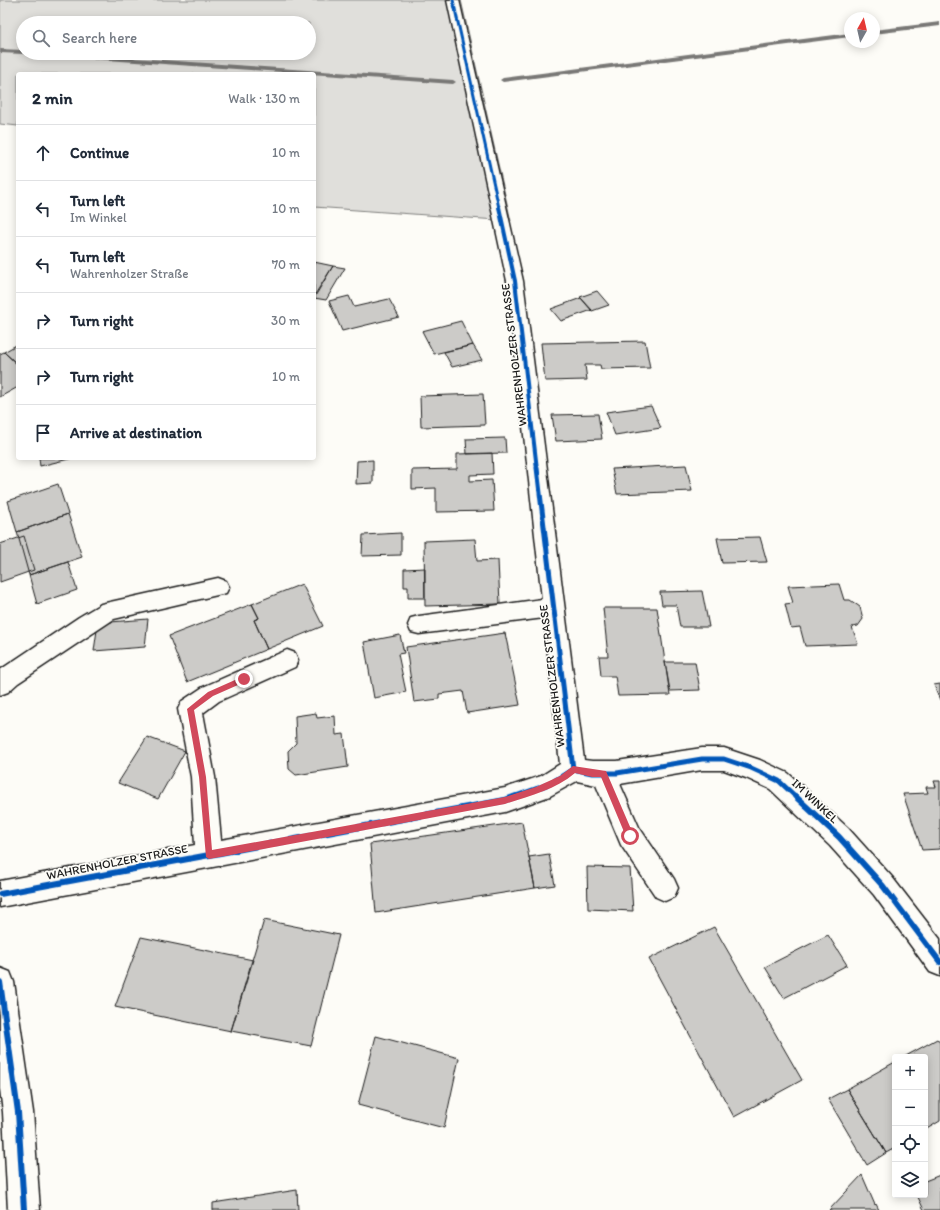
<!DOCTYPE html>
<html lang="en">
<head>
<meta charset="utf-8">
<style>
	body { margin:0; font-family:Itim,sans-serif; background:#f2f2f3; color:#1f2937 }
	.controls { position:absolute; right:12px; bottom:12px; display:grid; overflow:hidden; border-radius:4px; box-shadow:0 2px 10px #0003 }
	.controls button { width:36px; height:36px; display:grid; place-items:center; padding:0; border:0; border-bottom:1px solid #e0e1e3; background:#fff; color:#1f2937; font:20px sans-serif }
	.compass { position:absolute; left:844px; top:12px; width:36px; height:36px; border-radius:50%; background:#fff; box-shadow:0 2px 10px #0003; rotate:8deg }
	.stop { position:absolute; width:12px; height:12px; margin:-9px; border:3px solid #d1495b; border-radius:50%; background:#fff }
	.stop.end { background:#d1495b; border-color:#fff; box-shadow:0 1px 4px #0008 }
	.list { margin:0; padding:0; list-style:none }
	h2 { display:flex; justify-content:space-between; align-items:center; height:52px; margin:0; padding:0 16px; font-size:17px }
	h2 small { font-size:13px; font-weight:400; color:#747a83 }
	.list li { display:grid; grid-template-columns:26px 1fr auto; gap:12px; align-items:center; box-sizing:border-box; height:56px; padding:0 16px; border-top:1px solid #e0e1e3 }
	.list b { display:block; font-size:15px; white-space:nowrap }
	.list p { margin:0; font-size:13px; white-space:nowrap; color:#747a83 }
	.list em { font-size:13px; font-style:normal; color:#747a83 }
	.icon { flex:none; width:22px; height:22px; fill:none; stroke:currentColor; stroke-width:2; stroke-linecap:round; stroke-linejoin:round }
	.map { position:relative; flex:none; width:940px; height:1210px; overflow:hidden }
	.search { position:absolute; background:#fff; box-shadow:0 2px 10px #0003; left:16px; top:16px; width:300px; height:44px; display:flex; align-items:center; gap:10px; box-sizing:border-box; padding:0 14px; border-radius:22px; color:#747a83; font-size:15px }
	.panel { position:absolute; background:#fff; box-shadow:0 2px 10px #0003; left:16px; top:72px; width:300px; height:388px; border-radius:4px }
	.map>svg:first-child { display:block }
</style>
</head>
<body>
<div class="map">
<svg width="940" height="1210" viewBox="0 0 940 1210">
	<rect width="100%" height="100%" fill="#fdfcf7"/>
	<filter id="ink" filterUnits="userSpaceOnUse"><feTurbulence type="fractalNoise" baseFrequency=".025" numOctaves="2"/><feDisplacementMap in="SourceGraphic" scale="8" xChannelSelector="R" yChannelSelector="G"/><feConvolveMatrix kernelMatrix="1 2 1 2 8 2 1 2 1" color-interpolation-filters="sRGB"/></filter>
	<g filter="url(#ink)">
		<path fill="#e0dfdb" stroke="#7e7e7c" fill-rule="evenodd" d="M0,0H461L511,221L314,207V74H18V126L0,124ZM23,23H309V53H23Z"/>
		<g fill="none" stroke-linecap="round" stroke-linejoin="round">
			<path fill="#797876" fill-rule="evenodd" d="M940,22V26L874,34V30Z
				M850,33V37L503,82L500,80L503,78Z
				M0,49L23,50V53H25L23,54L0,53Z
				M32,53H59L453,80L456,82L453,84L35,55Z"/>
		</g>
		<path fill="#cccbc8" stroke="#1c1c1c" d="M314,262L333,266L314,296Z
			M333,266L345,268L326,300L314,298Z
			M597,291L609,305L592,311L580,297Z
			M349,296L354,307L389,299L399,317L342,331L329,301Z
			M581,298L592,310L561,321L551,309Z
			M461,321L473,345L434,354L422,331Z
			M645,341L650,368L601,369L600,365H585L587,380L545,381L541,343Z
			M18,344V365L4,352Z
			M473,345L482,360L452,367L444,352Z
			M4,352L18,365V387L0,397V354Z
			M483,394L485,425L421,427L420,396Z
			M651,406L661,428L615,435L606,412Z
			M598,414L602,439L556,441L552,415Z
			M505,438L506,453L467,454L466,439Z
			M492,453L493,474L470,475V481L492,480L494,511L436,512V488L412,489V470L457,469V454Z
			M39,458H73L40,466Z
			M373,460V483L356,484L357,461Z
			M686,465L692,491L617,494L612,469Z
			M58,484L68,514L17,532L8,501Z
			M68,514L82,557L29,575L17,532Z
			M401,533V555L362,556L363,535Z
			M24,536L34,570L0,582V544Z
			M760,537L767,562L722,563L717,538Z
			M475,539L477,561L498,560L500,604L425,606L424,541Z
			M68,562L77,590L37,604L29,575Z
			M425,568V598H408V587H404V569Z
			M302,584L323,626L267,649L254,620L259,618L252,604Z
			M839,584L844,600H850L860,607L863,619L858,626L852,627L858,644L805,646L800,627L791,628L785,604L793,603L788,586Z
			M702,591L709,627H680L676,605H662L660,592Z
			M252,604L259,618L254,620L267,649L187,682L169,636Z
			M603,608H657L670,695L618,696L615,676H601L599,656H608Z
			M148,619L145,647L94,651L98,623Z
			M505,633L520,705L467,713L463,691L439,694V699L414,702L406,647Z
			M400,635L404,653L398,654L406,692L374,698L364,642Z
			M665,662H695L700,690L670,691Z
			M940,684V700L934,685Z
			M316,713L317,718L335,716L336,735L344,734L348,767L296,775L289,769L288,751L296,743L295,716Z
			M147,737L185,751L158,799L118,783Z
			M934,781H940V849L922,850L903,794L928,793L926,787H936Z
			M522,822L535,888L376,913L370,844Z
			M549,854L555,885L535,888L529,857Z
			M587,867L630,868L633,911L588,909Z
			M264,920L339,935L311,1046L231,1031Z
			M714,927L802,1080L734,1117L649,959Z
			M828,935L847,965L784,998L765,967Z
			M141,937L253,960L231,1031L115,1007Z
			M376,1036L459,1058L444,1128L358,1105Z
			M937,1039L940,1043V1121L925,1130V1057H904Z
			M895,1062V1148L886,1153L847,1089Z
			M847,1089L886,1153L867,1165L828,1099Z
			M862,1175L875,1205L876,1204L879,1210H829Z
			M940,1175V1210H924L917,1195H925V1181Z
			M297,1190L298,1210H213V1203Z"/>
		<g fill="none" stroke-linecap="round" stroke-linejoin="round">
			<g stroke="#1c1c1c" stroke-width="3">
				<path id="minor" d="M447,0H459L523,281L584,760L592,761H617L702,748H724L760,760L788,773L848,828L892,877L940,939V976L930,972L874,895L830,846L770,789L746,778L724,770H702L620,784L639,827L674,879L678,888L674,897L665,901L656,897L621,845L596,785L577,781L550,796L505,812L0,907V881L195,845L191,777L178,709L182,701L203,687L287,650L295,653L298,660L295,667L219,701L203,713L215,777L221,840L505,788L541,776L560,764L544,618L419,634L411,632L408,625L411,618L419,616L542,599L507,281Z
					M218,578L226,581L229,587L226,593L114,619L18,683L8,692L0,695V670L79,617L101,604Z
					M0,968L10,972L14,982L33,1112L40,1210H8L3,1112L0,1089Z"/>
			</g>
			<use href="#minor" fill="#fdfcf7" fill-rule="evenodd"/>
			<g stroke="#fdfcf7" stroke-width="4.5">
				<path id="cycleway-far3" d="M453,0L499,208"/>
			</g>
			<g stroke="#fdfcf7" stroke-width="6">
				<path id="cycleway-far2" d="M499,207L515,281L537,469"/>
			</g>
			<g stroke="#fdfcf7" stroke-width="8">
				<path id="cycleway-far1" d="M537,468L573,769
					M573,769L592,773H617L702,759H724L751,768L779,781L796,797
					M513,797L549,784L573,769"/>
			</g>
			<g stroke="#fdfcf7" stroke-width="9">
				<path id="cycleway" d="M795,796L839,837L883,886L940,962
					M0,894L505,800L516,796
					M0,982L18,1112L24,1210"/>
			</g>
			<use href="#cycleway-far3" stroke="#0057b8" stroke-width="3"/>
			<use href="#cycleway-far2" stroke="#0057b8" stroke-width="4"/>
			<use href="#cycleway-far1" stroke="#0057b8" stroke-width="5"/>
			<use href="#cycleway" stroke="#0057b8" stroke-width="6"/>
		</g>
	</g>
	<path fill="#d1495b" d="M244,676L248,679L247,681L213,696L194,710L206,777L212,850L505,797L536,787L560,776L573,766L606,771L634,836L630,840L627,839L601,777H592L575,773C555,790 529,796 505,804L209,859L206,857L199,777L187,709L208,692Z"/>
	<g text-anchor="middle" stroke-width="3.5" stroke-linejoin="round" paint-order="stroke">
		<g font-size="12" fill="#1c1c1c" stroke="#fdfcf7">
			<text transform="translate(514 355) rotate(-97)" y="4">WAHRENHOLZER STRASSE</text>
			<text transform="translate(552 676) rotate(-97)" y="4">WAHRENHOLZER STRASSE</text>
			<text transform="translate(815 801) rotate(43)" y="4">IM WINKEL</text>
			<text transform="translate(117 862) rotate(-11)" y="4">WAHRENHOLZER STRASSE</text>
		</g>
	</g>
</svg>
<div class="controls">
<button>+</button>
<button>−</button>
<button><svg class="icon" aria-label="locate" viewBox="0 0 24 24"><circle cx="12" cy="12" r="6"/><path d="M12 2v4M12 18v4M2 12h4M18 12h4"/></svg></button>
<button><svg class="icon" aria-label="layers" viewBox="0 0 24 24"><path d="M12 4l9 5-9 5-9-5zM3 14l9 5 9-5"/></svg></button>
</div>
<svg class="compass" viewBox="-18 -18 36 36"><path d="M0-13l5 13h-10z" fill="#e53935"/><path d="M0 13l5-13h-10z" fill="#747a83"/></svg>
<div class="stop" style="left:630px;top:836px"></div>
<div class="stop end" style="left:244px;top:679px"></div>
<div class="search"><svg class="icon" aria-label="search" viewBox="0 0 24 24"><circle cx="10" cy="10" r="6"/><path d="M15 15l6 6"/></svg>Search here</div>
<section class="panel">
<h2>2 min<small>Walk · 130 m</small></h2>
<ul class="list">
<li><svg class="icon" aria-label="ahead" viewBox="0 0 24 24"><path d="M12 20V5M6 11l6-6 6 6"/></svg><div><b>Continue</b></div><em>10 m</em></li>
<li><svg class="icon" aria-label="left" viewBox="0 0 24 24"><path d="M17 20v-9H6M10 6l-5 5 5 5"/></svg><div><b>Turn left</b><p>Im Winkel</p></div><em>10 m</em></li>
<li><svg class="icon" aria-label="left" viewBox="0 0 24 24"><path d="M17 20v-9H6M10 6l-5 5 5 5"/></svg><div><b>Turn left</b><p>Wahrenholzer Straße</p></div><em>70 m</em></li>
<li><svg class="icon" aria-label="right" viewBox="0 0 24 24"><path d="M7 20v-9h11M14 6l5 5-5 5"/></svg><div><b>Turn right</b></div><em>30 m</em></li>
<li><svg class="icon" aria-label="right" viewBox="0 0 24 24"><path d="M7 20v-9h11M14 6l5 5-5 5"/></svg><div><b>Turn right</b></div><em>10 m</em></li>
<li><svg class="icon" aria-label="arrive" viewBox="0 0 24 24"><path d="M6 21V4h12l-3 4 3 4H6"/></svg><div><b>Arrive at destination</b></div></li>
</ul>
</section>
</div>
</body>
</html>
